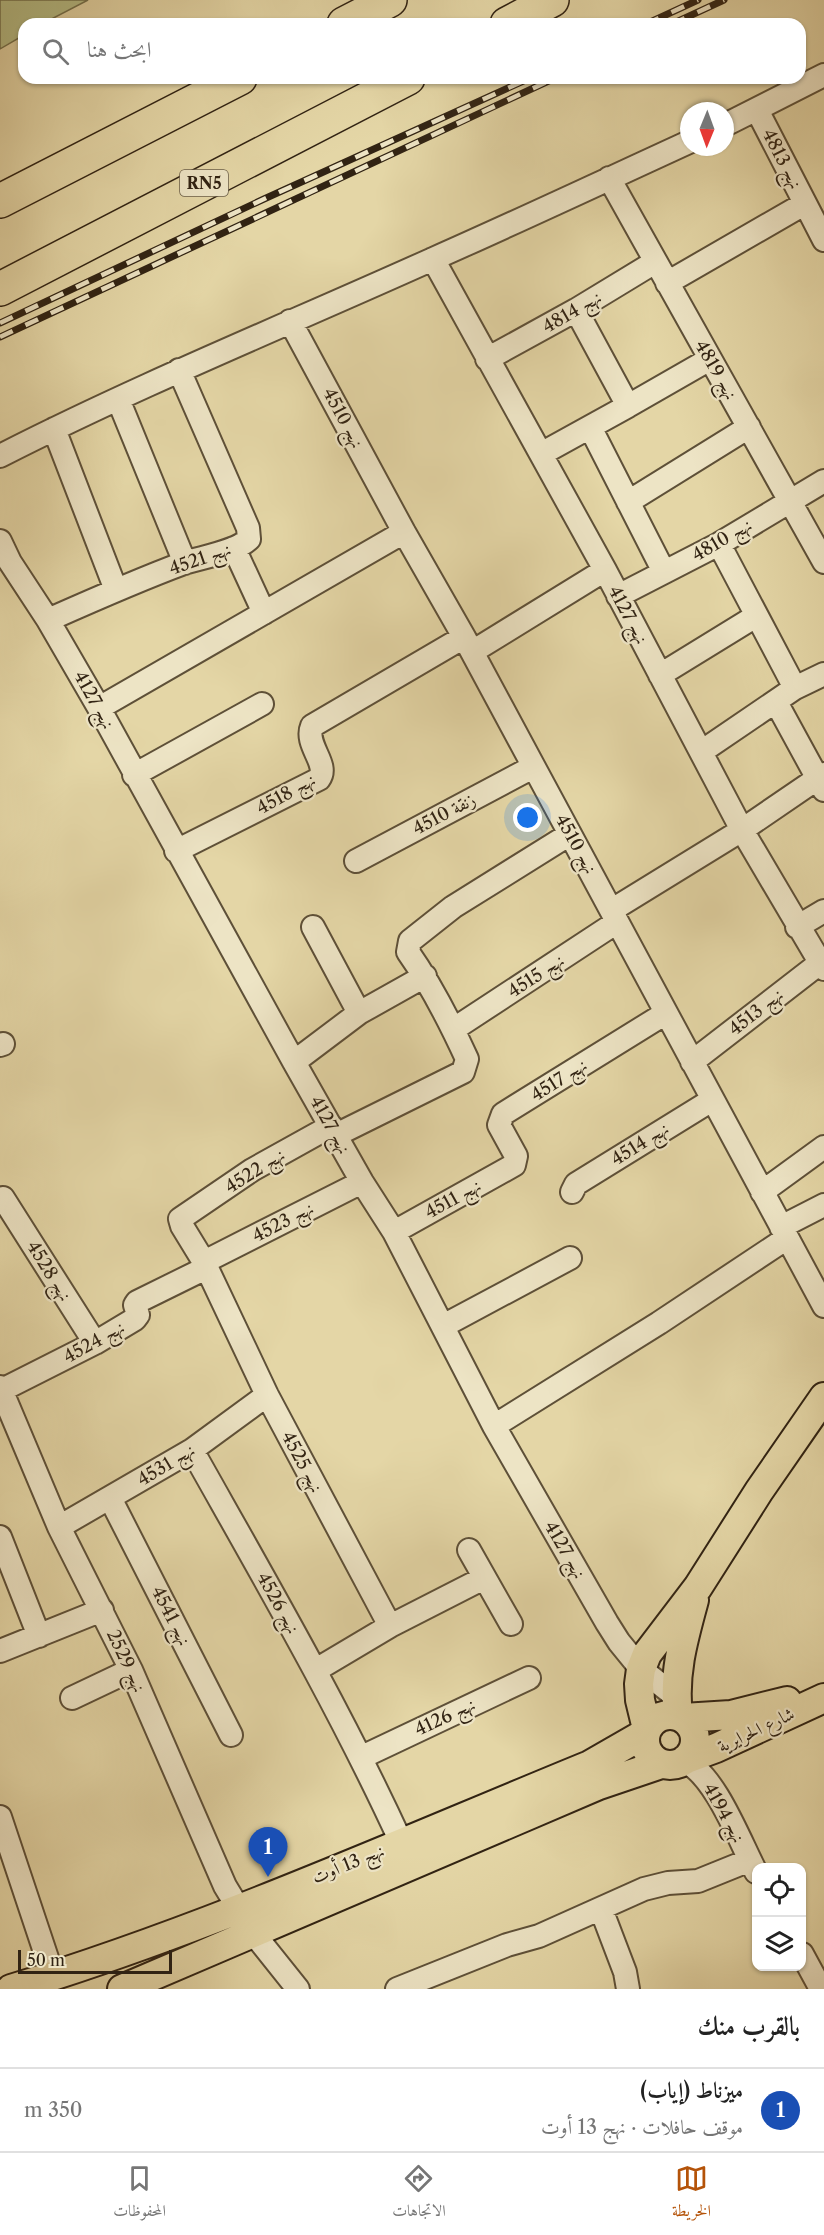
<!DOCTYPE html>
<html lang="ar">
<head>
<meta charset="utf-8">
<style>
	body { margin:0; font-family:"Libre Caslon Text",Amiri,serif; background:#f2f2f2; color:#222; direction:rtl }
	.controls { position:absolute; right:18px; bottom:18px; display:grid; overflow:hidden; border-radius:12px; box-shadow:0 2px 4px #0004 }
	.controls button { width:54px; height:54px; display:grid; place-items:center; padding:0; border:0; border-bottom:2px solid #e0e0e0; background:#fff; color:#222; font:30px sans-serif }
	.compass { position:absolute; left:680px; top:102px; width:54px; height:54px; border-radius:50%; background:#fff; box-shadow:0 2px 4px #0004; rotate:181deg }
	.scale { position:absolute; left:18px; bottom:15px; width:154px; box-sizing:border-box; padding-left:6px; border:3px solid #312313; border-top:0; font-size:16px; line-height:21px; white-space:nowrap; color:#312313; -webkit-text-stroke:4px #ede4c5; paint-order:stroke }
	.you { position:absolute; left:528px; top:818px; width:21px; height:21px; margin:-15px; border:4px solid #fff; border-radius:50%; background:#1a73e8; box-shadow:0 0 0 9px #1a73e833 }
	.badge { display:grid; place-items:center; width:39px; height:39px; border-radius:50%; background:#b45309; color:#fff; font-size:20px; font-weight:700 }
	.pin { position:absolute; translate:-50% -50px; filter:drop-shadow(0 2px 3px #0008) }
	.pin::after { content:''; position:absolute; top:32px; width:21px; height:18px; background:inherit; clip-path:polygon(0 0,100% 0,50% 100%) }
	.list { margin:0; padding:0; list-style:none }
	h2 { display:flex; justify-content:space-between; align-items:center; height:78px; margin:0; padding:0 24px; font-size:26px }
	h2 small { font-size:20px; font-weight:400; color:#767676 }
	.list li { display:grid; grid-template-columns:39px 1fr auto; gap:18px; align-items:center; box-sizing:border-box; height:84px; padding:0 24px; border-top:2px solid #e0e0e0 }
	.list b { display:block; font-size:22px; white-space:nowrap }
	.list p { margin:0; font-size:20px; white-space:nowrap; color:#767676 }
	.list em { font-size:20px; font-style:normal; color:#767676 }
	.icon { flex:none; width:33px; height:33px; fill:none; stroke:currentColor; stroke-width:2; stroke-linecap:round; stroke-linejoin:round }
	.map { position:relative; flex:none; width:824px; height:1989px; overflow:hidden; direction:ltr }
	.search { position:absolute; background:#fff; box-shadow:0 2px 4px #0004; left:18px; right:18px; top:18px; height:66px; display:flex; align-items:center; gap:15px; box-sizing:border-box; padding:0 21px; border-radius:18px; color:#767676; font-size:22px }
	.sheet { height:162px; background:#fff }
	nav { display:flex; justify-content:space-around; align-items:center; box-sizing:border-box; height:84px; border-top:2px solid #e0e0e0; background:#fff; font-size:16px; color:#767676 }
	nav a { display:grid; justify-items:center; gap:3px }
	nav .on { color:#b45309 }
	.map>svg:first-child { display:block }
</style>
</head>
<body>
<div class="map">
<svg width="824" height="1989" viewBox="0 0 824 1989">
	<rect width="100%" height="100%" fill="#e4d6a6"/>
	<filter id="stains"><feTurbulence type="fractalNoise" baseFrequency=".00333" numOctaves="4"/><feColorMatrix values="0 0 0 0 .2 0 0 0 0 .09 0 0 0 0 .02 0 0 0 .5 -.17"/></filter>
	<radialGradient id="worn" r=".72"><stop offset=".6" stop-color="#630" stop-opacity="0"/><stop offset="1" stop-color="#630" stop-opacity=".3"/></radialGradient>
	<path fill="#b5bd86" stroke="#73704c" stroke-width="1.5" d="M0,0H88L42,24H24V35L0,49Z"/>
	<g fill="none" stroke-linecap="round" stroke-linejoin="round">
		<g stroke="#5e5038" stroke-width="26">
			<path id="minor" d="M757,110L824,240
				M725,125L824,75
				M609,178L824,562
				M433,259L605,570L742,830L824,969
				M667,283L804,204
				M290,321L404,532L464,637L824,1306
				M487,359L576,310L655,262
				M118,399L185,563
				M628,406L710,359
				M590,427L664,572
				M54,429L116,590
				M541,454L628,406L576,310
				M0,456C141,384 289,324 433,259C519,221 604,181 689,142
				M628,502L749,427
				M0,541L10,562L48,620L99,708L294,1062L362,1182L394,1232L494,1426L607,1623L619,1642L641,1669L675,1696
				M719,544L795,688
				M234,548L264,613
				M618,596L719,544L824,481
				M48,620C93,600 138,580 184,563C202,557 236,552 249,539L248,528L179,370
				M472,652L605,570
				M660,675L756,616
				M776,702L824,790
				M99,708L404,532
				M701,752L795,688L824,674
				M134,775L262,704
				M176,851L319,779C330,764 304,745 312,726L464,637
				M356,861L533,767
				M612,910L742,830L824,774
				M313,927L359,1013
				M797,927L824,911
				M454,1029L617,922
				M0,1045L3,1044
				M294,1062L359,1013L425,976
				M692,1062L820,963
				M336,1135L463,1072L467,1059C450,1022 432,986 408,952L410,941L453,907L570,834
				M572,1192L576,1184L712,1100
				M762,1192L824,1147
				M3,1198L95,1343
				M781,1227L824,1205
				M394,1232L514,1165L516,1156L499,1125L503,1114L666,1013
				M204,1262L362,1182
				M443,1326L570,1258
				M0,1387L59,1527L131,1670L225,1886L254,1934L298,1989
				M0,1391L95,1343L135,1319L138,1315L135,1305L137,1302L206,1268
				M494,1426L659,1323L787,1238
				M192,1450C265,1580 339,1707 401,1842
				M110,1498L231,1735
				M59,1527L192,1450L267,1395
				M0,1537L39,1636
				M469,1550L511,1624
				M390,1626L484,1578
				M0,1651L102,1610
				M316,1670L390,1626L267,1395L204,1262L182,1226L180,1219L252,1170L331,1126
				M72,1698L131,1670
				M362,1757L529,1678
				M684,1761C715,1774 740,1842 756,1872
				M0,1817L53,1976
				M601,1909L625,1972L628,1989
				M802,1954L821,1989
				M397,1989L507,1945L539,1936L644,1889L668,1883L698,1881L750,1860"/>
		</g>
		<g stroke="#312313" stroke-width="32">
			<path id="major" d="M645 1740a25 25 0 1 1 50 0a25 25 0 1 1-50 0Z
				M678,1715C673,1675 683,1640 694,1600
				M683,1718L731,1715L787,1701
				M647,1729L640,1700L639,1684L641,1669L647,1654L698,1587L759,1491L824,1397
				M686,1759L716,1748L824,1698
				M11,1989C208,1929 399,1843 590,1765L644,1734
				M122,1989L599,1785L661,1764"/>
		</g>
		<g stroke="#312313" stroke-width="36">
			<path id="highway" d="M344,24L390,0
				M507,24L552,0
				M0,201L240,78
				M0,289L408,78"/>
		</g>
		<use href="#minor" stroke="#ede4c5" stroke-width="22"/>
		<use href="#major" stroke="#e4d6a6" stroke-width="28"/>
		<use href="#highway" stroke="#e4d6a6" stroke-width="33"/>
		<g stroke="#312313" stroke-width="7">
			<path id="rail" d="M646,24L698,0
				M672,24L724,0
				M0,323L264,199L530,78
				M0,337L555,78"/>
		</g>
		<use href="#rail" stroke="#ede4c5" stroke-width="4.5" stroke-dasharray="14" stroke-linecap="butt"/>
	</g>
	<g text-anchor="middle" stroke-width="4.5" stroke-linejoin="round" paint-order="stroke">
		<rect fill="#ede4c5" stroke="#695d48" stroke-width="1.5" x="180" y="170" width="48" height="26" rx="4.5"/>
		<g font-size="16" font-weight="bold" fill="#312313">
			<text x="204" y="189">RN5</text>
		</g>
		<g font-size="18" fill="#312313" stroke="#ede4c5">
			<text transform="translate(782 159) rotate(63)" y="6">نهج 4813</text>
			<text transform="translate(572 312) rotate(-30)" y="6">نهج 4814</text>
			<text transform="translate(716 370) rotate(60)" y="6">نهج 4819</text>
			<text transform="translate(343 418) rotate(62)" y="6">نهج 4510</text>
			<text transform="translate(722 540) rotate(-30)" y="6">نهج 4810</text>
			<text transform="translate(200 559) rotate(-19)" y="6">نهج 4521</text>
			<text transform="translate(628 615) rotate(62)" y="6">نهج 4127</text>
			<text transform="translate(94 700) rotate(61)" y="6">نهج 4127</text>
			<text transform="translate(286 794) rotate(-29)" y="6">نهج 4518</text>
			<text transform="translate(444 814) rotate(-28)" y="6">زنقة 4510</text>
			<text transform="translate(576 844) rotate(61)" y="6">نهج 4510</text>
			<text transform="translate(536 976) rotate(-33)" y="6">نهج 4515</text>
			<text transform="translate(756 1012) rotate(-38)" y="6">نهج 4513</text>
			<text transform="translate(559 1080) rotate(-32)" y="6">نهج 4517</text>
			<text transform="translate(330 1125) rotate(61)" y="6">نهج 4127</text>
			<text transform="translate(640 1144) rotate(-32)" y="6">نهج 4514</text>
			<text transform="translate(255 1171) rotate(-32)" y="6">نهج 4522</text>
			<text transform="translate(453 1199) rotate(-29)" y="6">نهج 4511</text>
			<text transform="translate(283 1222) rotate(-27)" y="6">نهج 4523</text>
			<text transform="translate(49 1271) rotate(58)" y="6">نهج 4528</text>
			<text transform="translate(94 1342) rotate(-29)" y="6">نهج 4524</text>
			<text transform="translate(302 1462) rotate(62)" y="6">نهج 4525</text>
			<text transform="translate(166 1465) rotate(-31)" y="6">نهج 4531</text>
			<text transform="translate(565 1550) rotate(60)" y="6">نهج 4127</text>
			<text transform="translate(278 1603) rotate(61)" y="6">نهج 4526</text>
			<text transform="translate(171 1616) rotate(63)" y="6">نهج 4541</text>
			<text transform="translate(126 1661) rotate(65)" y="6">نهج 2529</text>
			<text transform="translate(445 1717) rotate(-25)" y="6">نهج 4126</text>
			<text transform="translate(756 1730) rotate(-25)" y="6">شارع الحرايرية</text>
			<text transform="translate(724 1813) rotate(61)" y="6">نهج 4194</text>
			<text transform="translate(348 1864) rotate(-22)" y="6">نهج 13 أوت</text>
		</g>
	</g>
	<rect width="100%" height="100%" filter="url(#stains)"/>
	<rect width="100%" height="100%" fill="url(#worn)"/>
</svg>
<div class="controls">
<button><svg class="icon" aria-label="locate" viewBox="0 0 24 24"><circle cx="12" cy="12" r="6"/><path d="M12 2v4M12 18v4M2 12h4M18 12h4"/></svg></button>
<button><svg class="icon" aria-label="layers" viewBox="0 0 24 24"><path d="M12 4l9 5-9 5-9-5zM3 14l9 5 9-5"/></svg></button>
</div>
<svg class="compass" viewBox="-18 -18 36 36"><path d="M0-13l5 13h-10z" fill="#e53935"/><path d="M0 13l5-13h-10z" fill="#767676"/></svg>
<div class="scale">50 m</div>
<div class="you"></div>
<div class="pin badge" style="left:268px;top:1877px;background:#1a4fb4">1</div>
<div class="search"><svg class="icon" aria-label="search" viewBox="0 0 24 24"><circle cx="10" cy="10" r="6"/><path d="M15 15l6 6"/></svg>ابحث هنا</div>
</div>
<section class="sheet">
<h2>بالقرب منك<small></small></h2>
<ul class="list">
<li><span class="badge" style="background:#1a4fb4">1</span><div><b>ميزناط (إياب)</b><p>موقف حافلات · نهج 13 أوت</p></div><em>350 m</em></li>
</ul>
</section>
<nav>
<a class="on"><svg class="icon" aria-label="map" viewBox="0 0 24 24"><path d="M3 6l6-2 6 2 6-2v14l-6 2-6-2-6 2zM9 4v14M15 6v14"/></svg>الخريطة</a>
<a><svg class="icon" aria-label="directions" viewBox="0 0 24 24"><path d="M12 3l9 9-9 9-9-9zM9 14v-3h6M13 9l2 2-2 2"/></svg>الاتجاهات</a>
<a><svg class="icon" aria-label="saved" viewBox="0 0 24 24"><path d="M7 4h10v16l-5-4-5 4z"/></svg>المحفوظات</a>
</nav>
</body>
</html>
